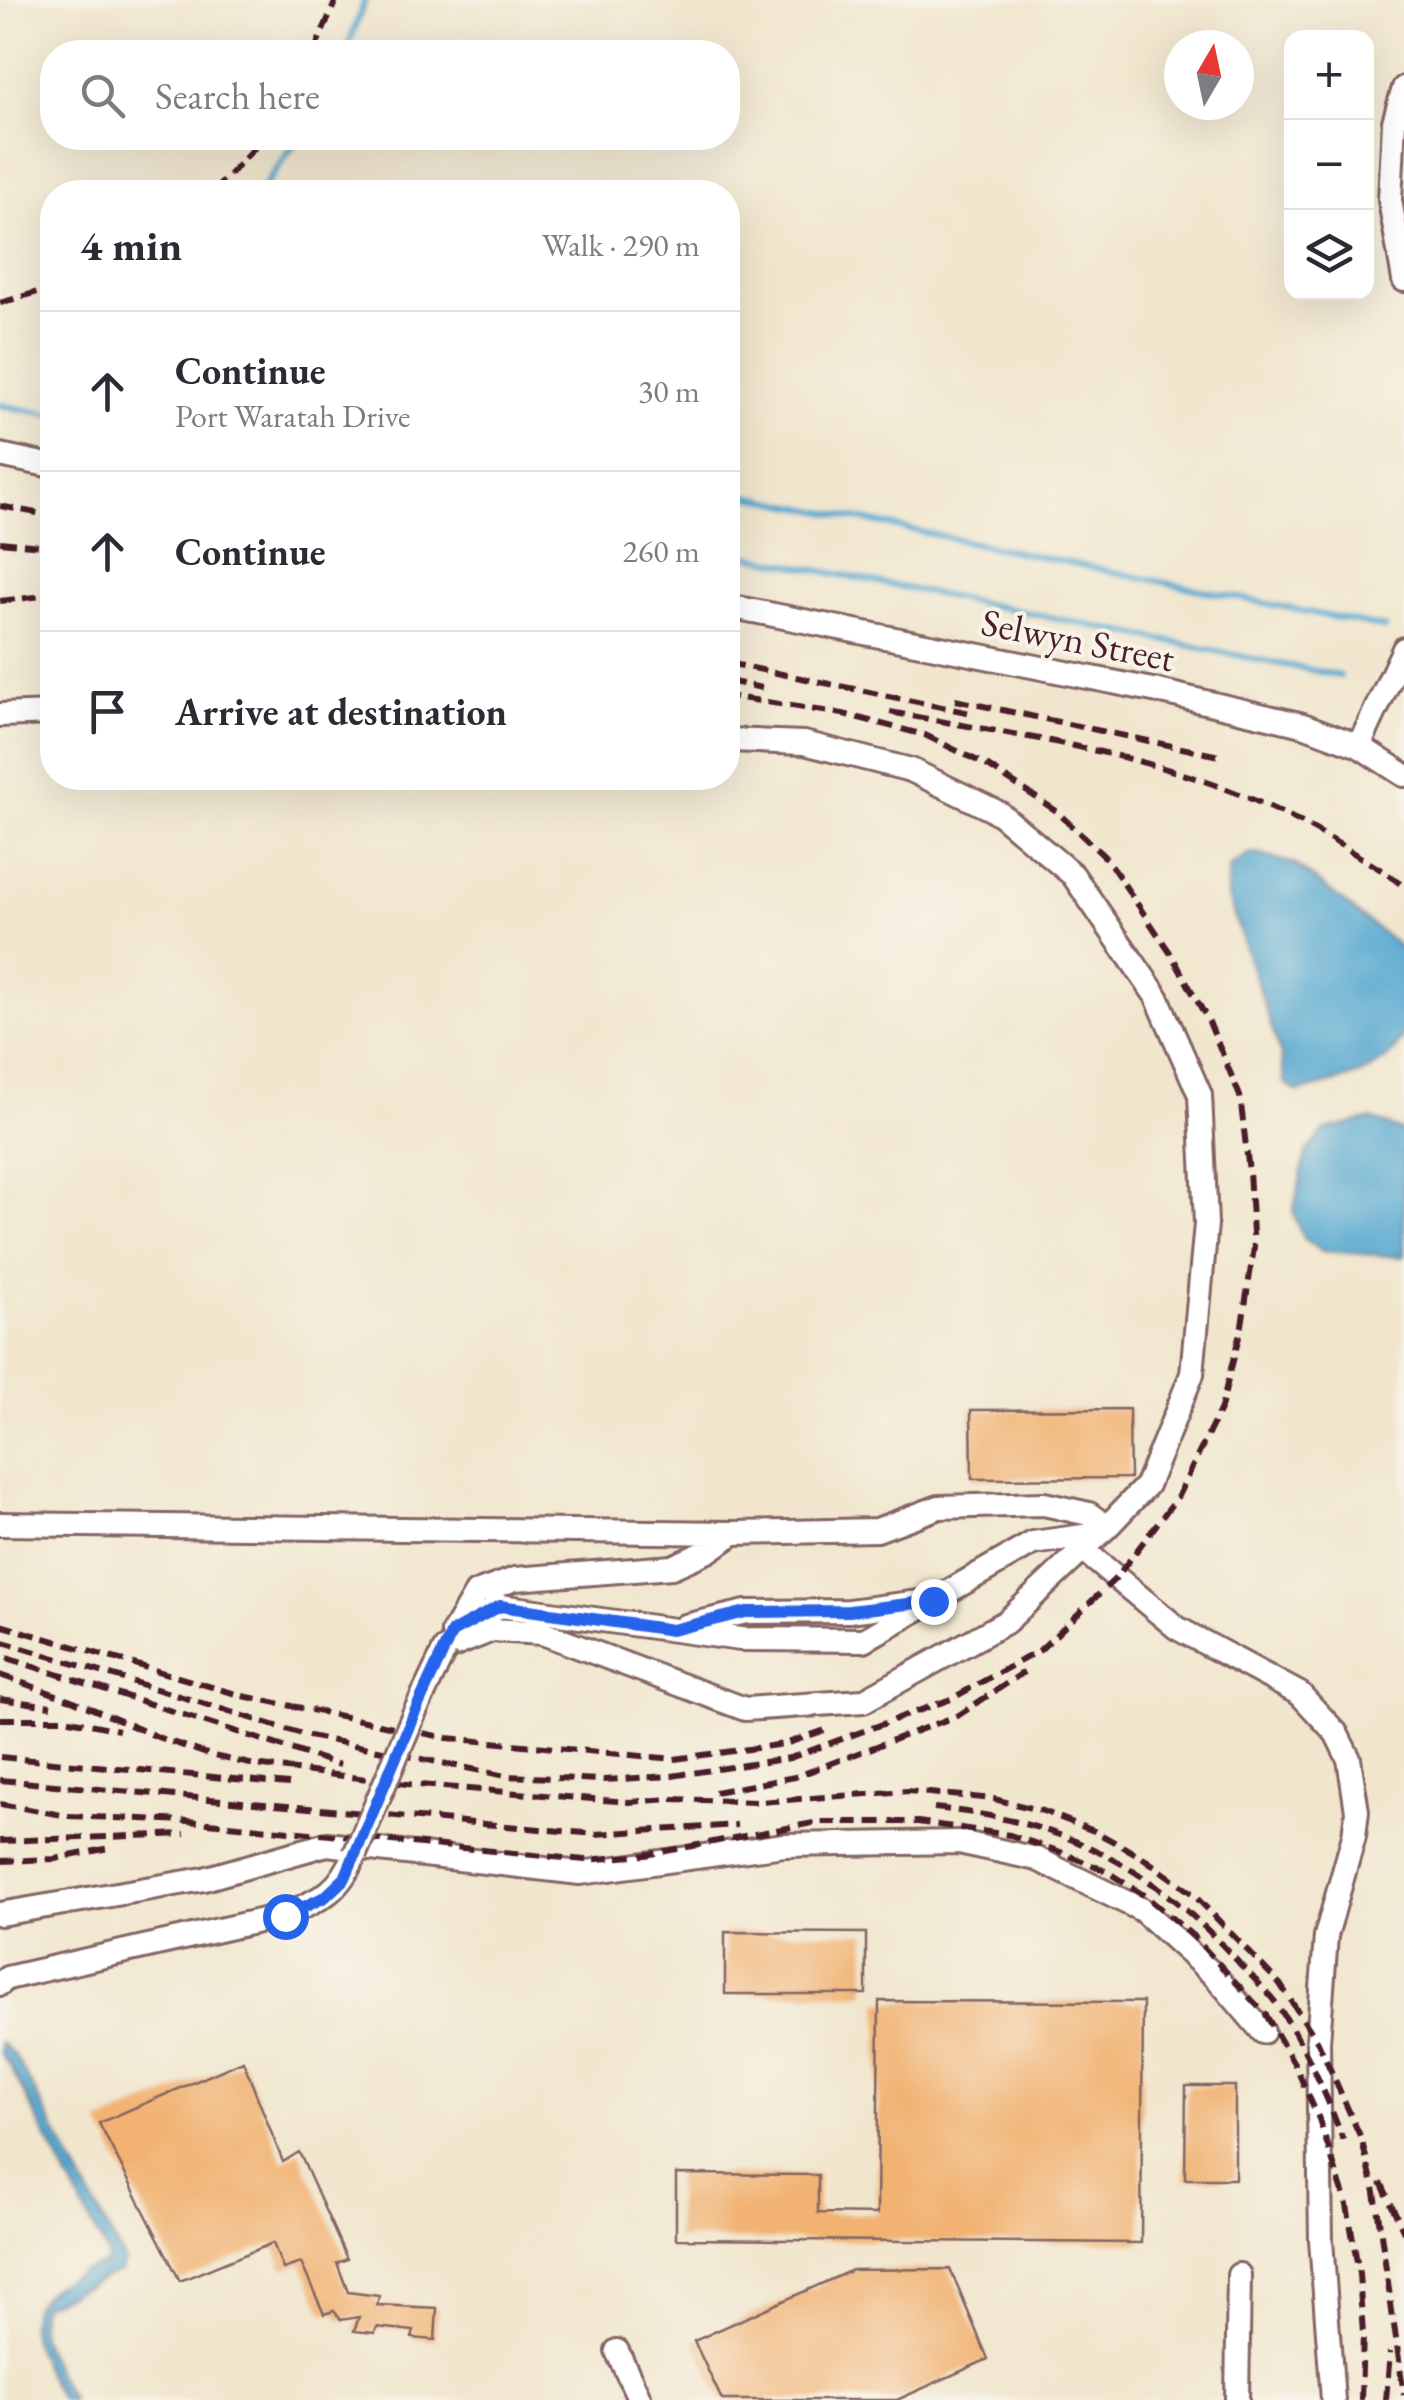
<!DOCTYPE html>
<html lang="en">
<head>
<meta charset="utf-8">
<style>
	body { margin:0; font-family:"EB Garamond",serif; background:#f7f7f7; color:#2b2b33 }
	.controls { position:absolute; right:30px; top:30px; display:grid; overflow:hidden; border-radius:20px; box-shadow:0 10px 40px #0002 }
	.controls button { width:90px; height:90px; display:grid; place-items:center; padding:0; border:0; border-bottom:2px solid #e1e1e2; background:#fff; color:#2b2b33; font:50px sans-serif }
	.compass { position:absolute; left:1164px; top:30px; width:90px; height:90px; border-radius:50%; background:#fff; box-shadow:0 10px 40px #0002; rotate:9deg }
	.stop { position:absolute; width:30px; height:30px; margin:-22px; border:8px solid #2563eb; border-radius:50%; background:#fff }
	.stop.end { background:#2563eb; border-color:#fff; box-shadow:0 2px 10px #0008 }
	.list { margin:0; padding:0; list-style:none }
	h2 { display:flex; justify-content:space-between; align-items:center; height:130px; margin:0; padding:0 40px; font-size:42px }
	h2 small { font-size:32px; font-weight:400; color:#7c7c81 }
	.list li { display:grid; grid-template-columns:65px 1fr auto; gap:30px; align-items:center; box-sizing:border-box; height:160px; padding:0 40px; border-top:2px solid #e1e1e2 }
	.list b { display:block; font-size:38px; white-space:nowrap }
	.list p { margin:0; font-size:32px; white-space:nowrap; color:#7c7c81 }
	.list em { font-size:32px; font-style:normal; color:#7c7c81 }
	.icon { flex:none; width:55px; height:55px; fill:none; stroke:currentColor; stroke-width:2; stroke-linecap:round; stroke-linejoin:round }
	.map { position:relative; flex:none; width:1404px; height:2400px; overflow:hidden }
	.search { position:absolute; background:#fff; box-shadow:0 10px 40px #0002; left:40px; top:40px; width:700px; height:110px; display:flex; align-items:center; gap:25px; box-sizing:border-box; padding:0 35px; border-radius:40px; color:#7c7c81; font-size:38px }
	.panel { position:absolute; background:#fff; box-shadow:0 10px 40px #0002; left:40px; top:180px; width:700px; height:610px; border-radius:40px }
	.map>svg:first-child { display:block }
</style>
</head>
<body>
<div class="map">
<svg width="1404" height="2400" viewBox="0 0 1404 2400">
	<rect width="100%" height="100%" fill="#f7f3e8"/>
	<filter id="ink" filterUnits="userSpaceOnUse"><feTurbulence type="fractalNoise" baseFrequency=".01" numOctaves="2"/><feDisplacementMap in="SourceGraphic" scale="20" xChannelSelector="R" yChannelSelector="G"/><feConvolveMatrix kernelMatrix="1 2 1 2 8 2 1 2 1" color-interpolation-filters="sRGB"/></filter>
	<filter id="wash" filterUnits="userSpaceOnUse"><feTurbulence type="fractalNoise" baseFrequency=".0048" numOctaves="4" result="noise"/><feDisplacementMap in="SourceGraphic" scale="40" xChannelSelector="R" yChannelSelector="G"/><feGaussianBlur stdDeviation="2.25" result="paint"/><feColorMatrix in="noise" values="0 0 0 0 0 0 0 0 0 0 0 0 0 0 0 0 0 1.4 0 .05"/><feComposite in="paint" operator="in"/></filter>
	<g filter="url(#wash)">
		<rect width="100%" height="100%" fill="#f1e6cd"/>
		<path fill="#54a8d0" stroke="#4f647e" stroke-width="2.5" d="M1252,853L1295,864L1404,950C1404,973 1404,1010 1404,1031C1394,1073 1331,1083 1297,1092L1284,1082L1281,1055L1227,894L1229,867Z
			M1372,1119L1404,1132V1257L1322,1251L1303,1238L1293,1213L1306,1153L1325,1130Z
			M0,2042L14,2055L30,2083L124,2260L121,2271L43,2305C30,2335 58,2374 71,2400H61C16,2320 14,2295 107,2263V2254L10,2066L0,2053Z"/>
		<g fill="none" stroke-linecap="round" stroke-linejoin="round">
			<path stroke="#54a8d0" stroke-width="6" d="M346,52L365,0
				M260,192L299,138
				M0,405L52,415
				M728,492L1385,628
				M728,552L1340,676"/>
		</g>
		<g id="blocks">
			<path fill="#f1b272" d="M1129,1409L1130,1478L972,1479L971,1410Z
				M725,1932L866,1933V1994H725Z
				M879,2001L1143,2002L1141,2243L676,2239V2174L818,2175V2213L877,2214Z
				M243,2061L283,2162L299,2152L347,2259L337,2263L348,2292L379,2296L377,2305L437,2308L435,2340L412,2338L414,2331L377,2327L375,2333L354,2331L359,2317L341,2320L334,2311L324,2314L301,2263L283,2269L273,2243L180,2281L99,2123Z
				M1186,2086H1235V2179H1185Z
				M950,2269L988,2359L897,2400H722L694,2341L852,2270Z"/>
		</g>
	</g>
	<g filter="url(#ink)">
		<use href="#blocks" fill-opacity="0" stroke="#846564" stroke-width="2.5"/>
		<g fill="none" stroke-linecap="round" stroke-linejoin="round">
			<g stroke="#846564" stroke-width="28">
				<path id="minor" d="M1404,88L1394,122L1390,200L1404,280
					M0,455L52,466
					M728,606L1158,691L1303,725L1359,746L1404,775
					M0,715L52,713
					M1359,746L1404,649
					M0,1524L734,1533L877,1530L939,1507L1044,1504L1089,1514L1107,1527
					M1082,1549L1177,1628L1300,1694L1336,1733L1349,1759L1357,1811L1354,1836L1326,1936L1318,2042L1321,2240L1333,2400
					M685,1626L746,1612L849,1611L920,1602
					M453,1632L500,1606L740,1639L864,1640L1033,1543L1098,1534
					M453,1632L476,1593L515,1579L672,1567L708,1551L734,1533
					M445,1649L492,1630L542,1633L745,1709L863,1701L1006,1622L1107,1527L1147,1485L1192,1374L1206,1224L1200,1095L1157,997L1073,875L999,813L911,770L804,743L728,740
					M0,1914L204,1879L327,1844L580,1873L784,1845L959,1842L1037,1859L1142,1910L1216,1977L1263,2032
					M0,1984L7,1978L285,1915C321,1899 339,1893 355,1854
					M617,2351L640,2400
					M1237,2400L1239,2275"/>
			</g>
			<use href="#minor" stroke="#fff" stroke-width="22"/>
			<path stroke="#4a1f2b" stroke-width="6" stroke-dasharray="15 8" stroke-linecap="butt" d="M314,52L336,0
				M213,192L264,138
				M0,303L52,288
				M0,506L52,516
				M0,542L52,547
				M0,601L52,595
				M728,663L971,713
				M728,681L762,688
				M955,700L1224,757
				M890,712C1051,742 1206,759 1347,849C1366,861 1387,872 1404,887
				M0,1625L243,1696L447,1738L674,1759L785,1744L831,1728
				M0,1641L309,1736L506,1776L603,1780L672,1776L790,1758L951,1699L1040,1650L1116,1578L1178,1496L1221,1408L1242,1325L1254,1248L1249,1172L1240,1096L1209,1022L1171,954L1107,859L1055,810L988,766L925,735L843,714L728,696
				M7,1658L340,1765
				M0,1675L74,1701L160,1738L213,1756L255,1765L407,1784L629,1802L670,1799L759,1802L907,1791L994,1799L1043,1811L1094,1831L1142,1857L1193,1894L1280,1984L1318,2042L1361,2138L1375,2192L1404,2395
				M0,1699L51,1706
				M0,1719H65L119,1730
				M0,1757L289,1784
				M0,1780L595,1834L737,1825
				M715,1792L795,1777L959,1715L1024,1672
				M0,1804L68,1816L188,1821L585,1860L645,1855L818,1822H918L1010,1835L1058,1851L1106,1871L1148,1898L1193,1936L1266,2015L1295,2065L1319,2119L1347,2205L1359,2274L1363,2334L1361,2400
				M934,1808C1064,1821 1152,1865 1239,1963C1253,1978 1269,1992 1280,2009C1307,2050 1326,2094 1343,2140
				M0,1841L185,1834
				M0,1861L55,1859L109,1848
				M1381,2182L1404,2232
				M1386,2400L1390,2352"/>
			<g stroke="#846564" stroke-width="28" stroke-linecap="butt">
				<path id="minor-bridge" d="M355,1854L414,1714L445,1649"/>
			</g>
			<use href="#minor-bridge" stroke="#fff" stroke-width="22"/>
		</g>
	</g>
	<g fill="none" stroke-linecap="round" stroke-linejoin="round" filter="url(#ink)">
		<path stroke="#2563eb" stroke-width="12" d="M285,1916L325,1897L345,1878L414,1714L452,1632L500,1606L672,1630L746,1612L849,1611L933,1601"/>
	</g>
	<g text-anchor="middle" stroke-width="8" stroke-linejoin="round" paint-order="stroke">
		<g font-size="38" fill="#4a1f2b" stroke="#f7f3e8">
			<text transform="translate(1078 640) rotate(11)" y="13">Selwyn Street</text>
		</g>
	</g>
</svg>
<div class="controls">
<button>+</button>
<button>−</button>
<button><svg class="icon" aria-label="layers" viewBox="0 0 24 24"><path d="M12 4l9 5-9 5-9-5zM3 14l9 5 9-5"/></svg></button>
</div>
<svg class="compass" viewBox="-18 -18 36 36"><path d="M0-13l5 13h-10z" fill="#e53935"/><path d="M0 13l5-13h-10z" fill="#7c7c81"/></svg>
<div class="stop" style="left:285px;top:1916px"></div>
<div class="stop end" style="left:933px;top:1601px"></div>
<div class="search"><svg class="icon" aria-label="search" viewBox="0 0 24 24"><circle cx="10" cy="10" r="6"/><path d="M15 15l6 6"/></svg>Search here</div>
<section class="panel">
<h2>4 min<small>Walk · 290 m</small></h2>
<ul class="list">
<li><svg class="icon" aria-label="ahead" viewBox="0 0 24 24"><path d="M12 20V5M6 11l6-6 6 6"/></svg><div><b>Continue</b><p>Port Waratah Drive</p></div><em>30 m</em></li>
<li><svg class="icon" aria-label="ahead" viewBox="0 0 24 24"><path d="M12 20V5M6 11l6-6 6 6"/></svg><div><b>Continue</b></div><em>260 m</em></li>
<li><svg class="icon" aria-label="arrive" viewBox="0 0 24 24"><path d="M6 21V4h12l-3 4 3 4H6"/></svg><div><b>Arrive at destination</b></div></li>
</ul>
</section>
</div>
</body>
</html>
